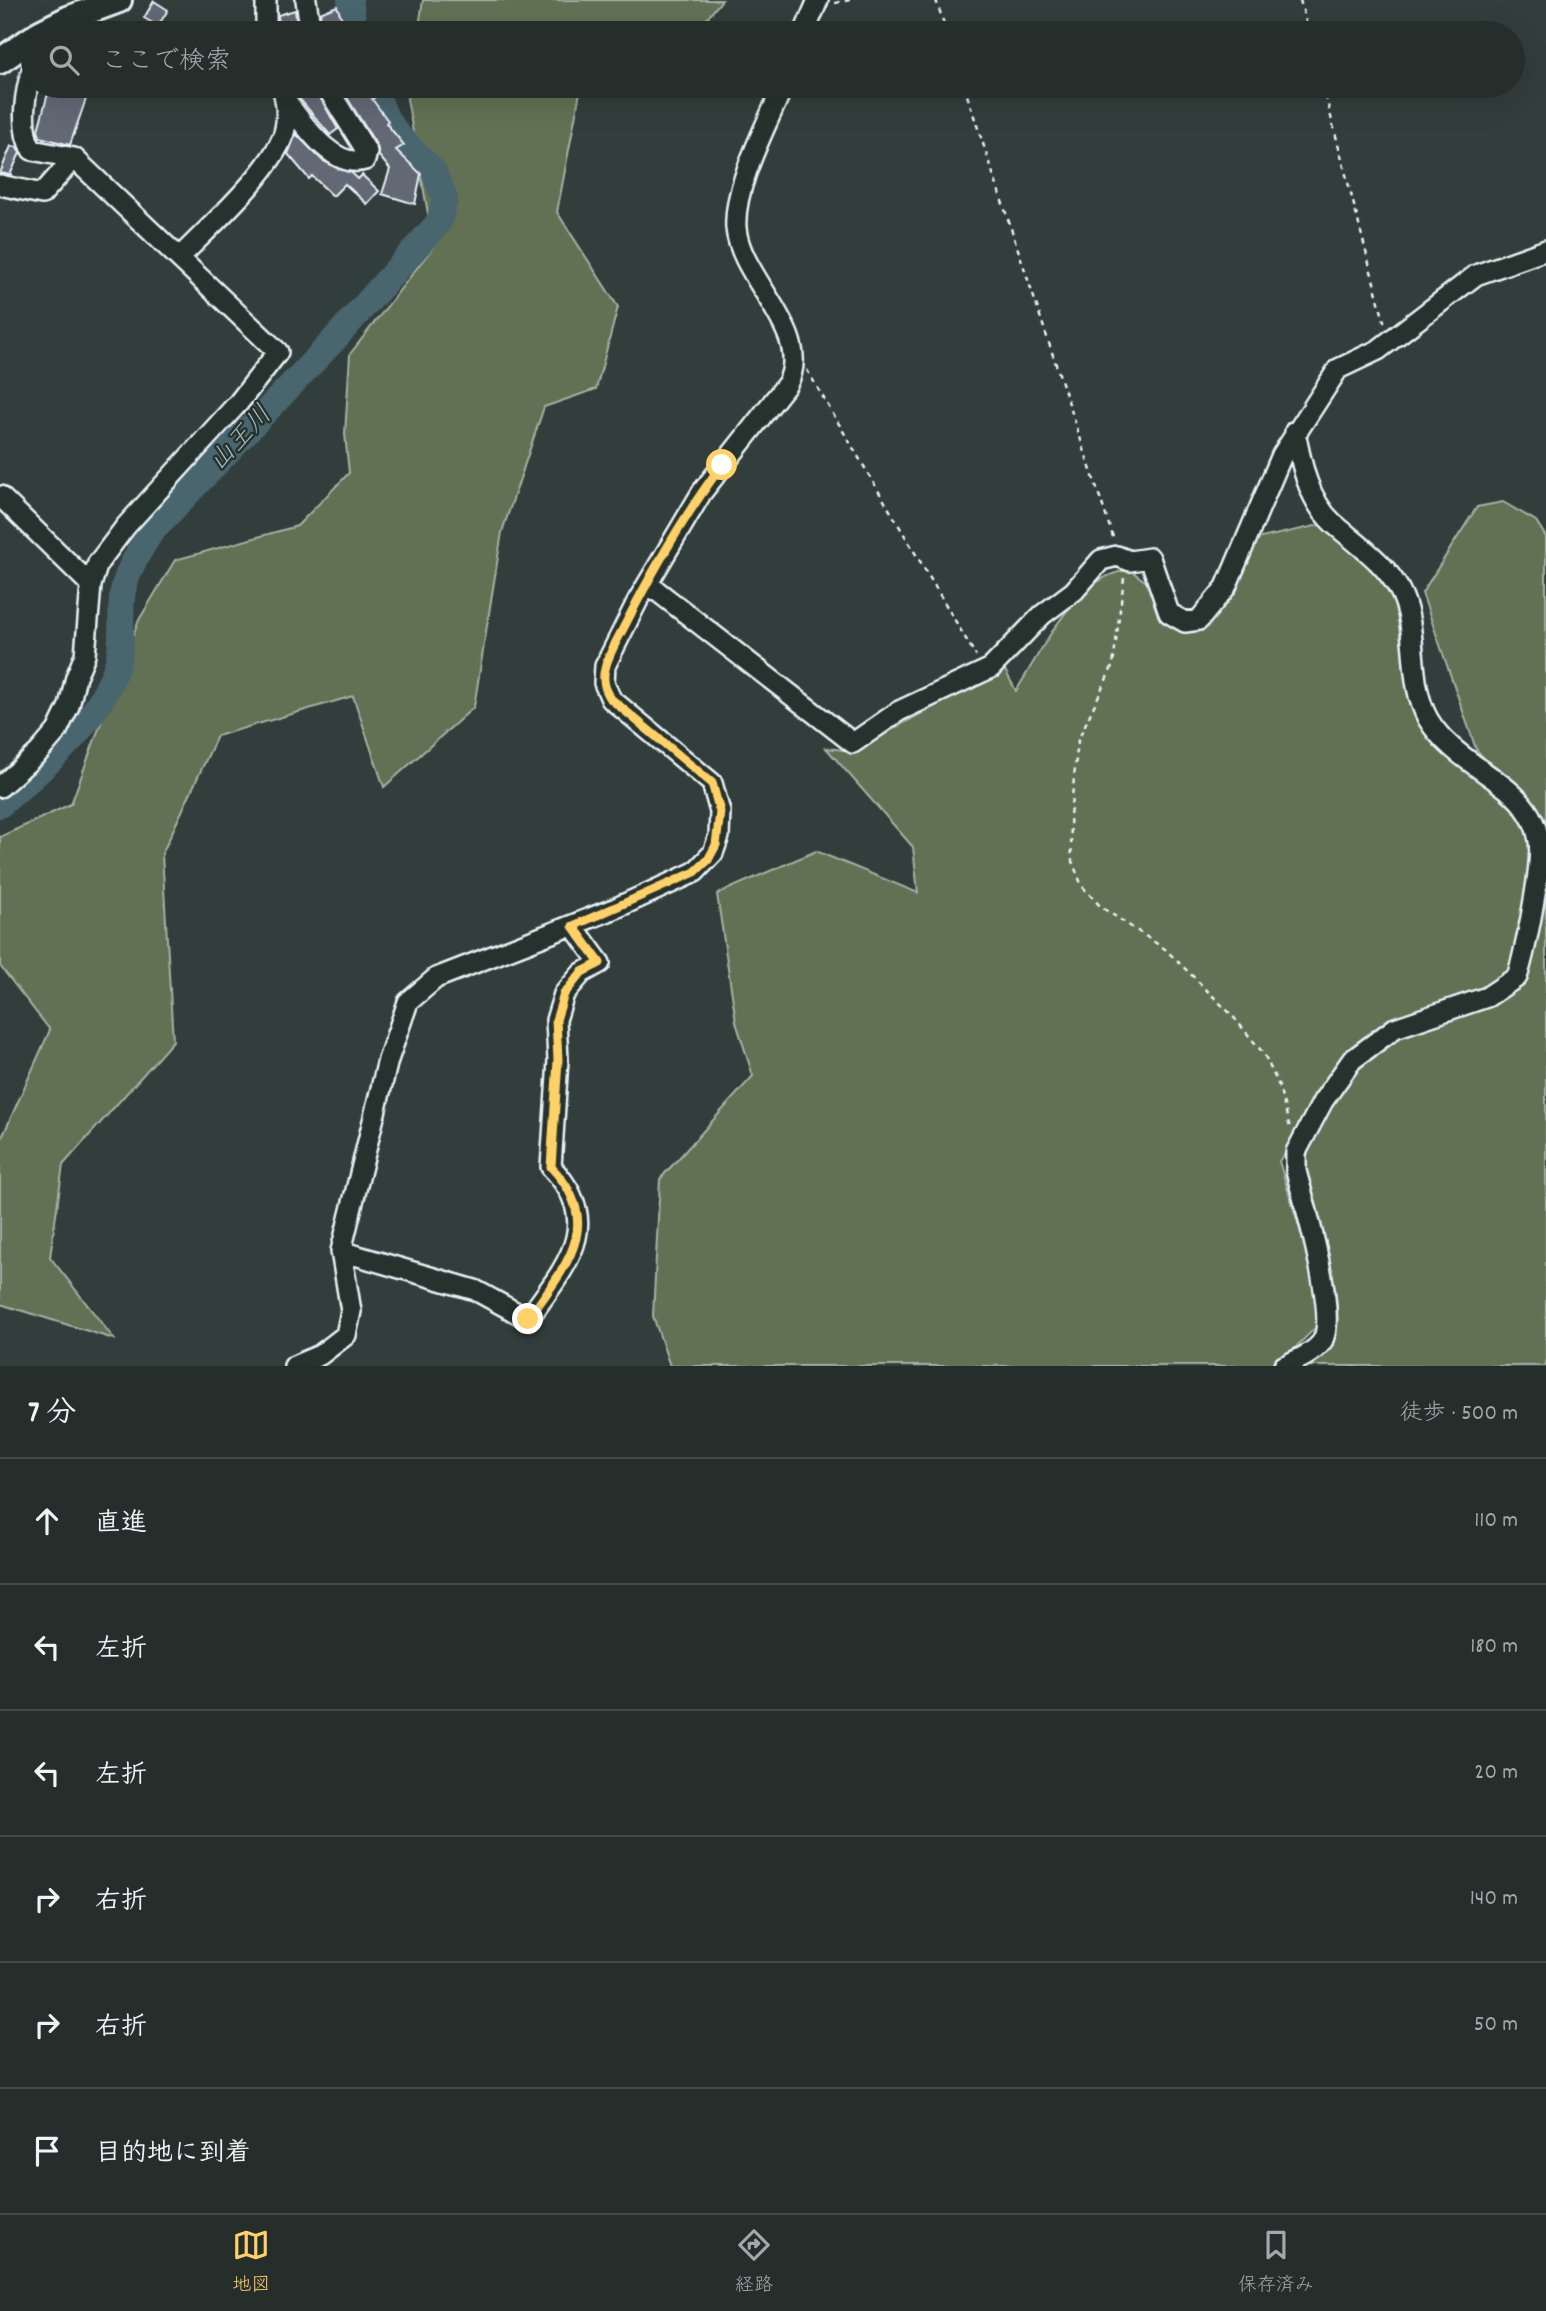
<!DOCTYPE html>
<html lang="ja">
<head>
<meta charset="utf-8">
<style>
	body { margin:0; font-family:Dekko,"Klee One",sans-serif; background:#323a38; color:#f1f3f6 }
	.stop { position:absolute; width:21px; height:21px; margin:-16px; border:5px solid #ffd166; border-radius:50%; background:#fff }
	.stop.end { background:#ffd166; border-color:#fff; box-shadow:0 2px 7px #0008 }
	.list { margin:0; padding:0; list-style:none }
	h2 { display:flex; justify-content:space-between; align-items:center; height:91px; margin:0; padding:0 28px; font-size:30px }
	h2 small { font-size:23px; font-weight:400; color:#a4a8a9 }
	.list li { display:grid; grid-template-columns:46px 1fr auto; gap:21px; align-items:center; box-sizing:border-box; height:126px; padding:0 28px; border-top:2px solid #424a48 }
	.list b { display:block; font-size:26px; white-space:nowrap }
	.list em { font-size:23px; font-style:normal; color:#a4a8a9 }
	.icon { flex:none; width:38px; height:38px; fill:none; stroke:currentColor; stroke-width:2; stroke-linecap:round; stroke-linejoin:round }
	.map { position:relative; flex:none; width:1546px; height:1366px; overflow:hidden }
	.search { position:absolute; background:#262e2c; box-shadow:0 7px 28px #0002; left:21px; right:21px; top:21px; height:77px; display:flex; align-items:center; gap:18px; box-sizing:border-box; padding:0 24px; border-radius:38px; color:#a4a8a9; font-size:26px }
	.sheet { height:847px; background:#262e2c }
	nav { display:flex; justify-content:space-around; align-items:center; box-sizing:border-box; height:98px; border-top:2px solid #424a48; background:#262e2c; font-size:19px; color:#a4a8a9 }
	nav a { display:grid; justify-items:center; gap:4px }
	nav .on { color:#ffd166 }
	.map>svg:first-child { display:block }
</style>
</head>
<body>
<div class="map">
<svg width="1546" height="1366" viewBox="0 0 1546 1366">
	<rect width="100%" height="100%" fill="#323e3b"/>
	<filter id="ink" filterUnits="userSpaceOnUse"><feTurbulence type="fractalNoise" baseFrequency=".0143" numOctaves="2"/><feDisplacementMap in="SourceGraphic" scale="14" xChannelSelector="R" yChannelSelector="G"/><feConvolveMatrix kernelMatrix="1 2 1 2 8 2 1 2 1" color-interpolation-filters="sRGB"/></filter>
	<g filter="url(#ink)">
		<path fill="#627153" stroke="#a5b1a6" stroke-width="2" fill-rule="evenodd" d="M423,0H722L695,33H418Z
			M409,86H651L648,89L580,92L557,212L618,307L596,389L544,407L502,532L474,707L384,787L353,696L217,736L162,854L173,1041L63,1165L50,1257L114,1339L0,1304V1142L50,1030L0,966V837L71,804L139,620L175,560L297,526L349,473L345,434L350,354L434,246L407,99Z
			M1503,502L1536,521L1546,537V1366H1282L1323,1342L1320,1323L1277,1366H670L653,1316L660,1179L753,1076L736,1022L717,894L816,851L918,893L913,847L826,748L853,751L1004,668L1016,691C1043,649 1076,574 1130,570L1149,584L1165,623C1225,641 1234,583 1252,540L1324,524L1388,574L1423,705L1452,748L1531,814L1476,749L1422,593L1477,507ZM1312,1120L1296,1152L1310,1262L1279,1161Z"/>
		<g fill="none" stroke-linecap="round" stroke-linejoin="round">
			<path stroke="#49656e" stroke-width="26" d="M350,0L355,33
				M0,805C46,765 100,723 118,661C124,639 119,613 123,591C127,570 140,550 151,532L332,342L439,222L445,199L434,172L398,135L386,118L373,86"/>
		</g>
		<path fill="#636875" stroke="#e8f1f8" stroke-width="2" d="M154,1L168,10L158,26L144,18Z
			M337,6L347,33H323L320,13Z
			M295,10L297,25L279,30L278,15Z
			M50,86L88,93L70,145L40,137L38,130Z
			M340,86H366L375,97L372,99L388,121L386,123L404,145L396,150L421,174L415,204L382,194L390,169L379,156L377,146Z
			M314,87L338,129L330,135L298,97Z
			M296,134L323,161L352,173L358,179L362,175L379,191L367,204L345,184L333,196L312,176L309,179L288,154Z
			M11,146L17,147L20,153L10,175L0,173Z"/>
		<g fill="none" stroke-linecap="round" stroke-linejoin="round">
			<g stroke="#e8f1f8" stroke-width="24">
				<path id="minor" d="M266,0V33
					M306,0L311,33
					M804,33L818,0
					M285,100C302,121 332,170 365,160L367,152L326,86
					M0,185L42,194L74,158
					M180,257C208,228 277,167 285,129C288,114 286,100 282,86
					M0,496L91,585
					M648,584L853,743L899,711L991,668L1042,615L1074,591L1101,560L1117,556L1130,561L1150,558L1169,613L1185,622L1199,620L1226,587L1282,455L1338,369L1378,350L1476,275L1546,250
					M0,787L39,752L57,731L69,706L76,677L85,655L91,585L98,563L126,526L239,402L278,352L74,158L32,150C19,129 25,90 33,67
					M341,1251L475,1290L528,1319C565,1267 606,1224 551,1167L558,1060L556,1020L564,994L582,973L600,963L573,926
					M294,1366L320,1355L346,1335L351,1311L341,1251L388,1060L408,1002L436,978L616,908L695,872L713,853L719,836L720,812L712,783L611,699L604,683L605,666L638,600L702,492L787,384C815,334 740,279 736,228C733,186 767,125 783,86
					M1284,1366C1297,1360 1312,1354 1321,1343C1340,1320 1304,1202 1296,1171V1152L1323,1101L1352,1060L1395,1028L1487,997L1517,977C1525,953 1543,865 1539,841C1536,819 1524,803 1507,789C1480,767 1446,750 1428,719C1407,681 1419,634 1402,595C1387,563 1358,545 1333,523C1308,500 1301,463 1295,431"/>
			</g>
			<g stroke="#e8f1f8" stroke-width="30">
				<path id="major" d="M40,33L70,18L119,0
					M0,61L33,38"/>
			</g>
			<path stroke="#e8f1f8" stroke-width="2.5" stroke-dasharray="5 5" stroke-linecap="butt" d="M936,0L947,33
				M1300,0L1309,33
				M835,3L850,0
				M964,86L1114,540
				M1323,86L1385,325
				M807,370L976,656
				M1124,578L1113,665L1078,740L1070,816L1072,861L1082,886L1101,907L1165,949L1231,1014L1264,1054L1279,1086L1290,1128"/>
			<use href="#minor" stroke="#26332d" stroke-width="19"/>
			<use href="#major" stroke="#26332d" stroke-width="24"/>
		</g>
	</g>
	<g fill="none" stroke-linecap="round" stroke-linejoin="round" filter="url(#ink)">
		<path stroke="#ffd166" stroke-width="9" d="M528,1319C565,1267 606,1224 551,1167L558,1060L556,1020L564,994L582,972L600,963L573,926L695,872L708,860L716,845L720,812L712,783L611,699C605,690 602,680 605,669C608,654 618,639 625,625C653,570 685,514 722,465"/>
	</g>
	<g text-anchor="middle" stroke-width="5" stroke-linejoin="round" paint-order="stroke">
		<g font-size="26" font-style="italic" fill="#a8b9c1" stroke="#26332d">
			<text transform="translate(239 437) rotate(-47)" y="9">山王川</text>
		</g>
	</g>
</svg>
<div class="stop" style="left:722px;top:465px"></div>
<div class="stop end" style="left:528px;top:1319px"></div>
<div class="search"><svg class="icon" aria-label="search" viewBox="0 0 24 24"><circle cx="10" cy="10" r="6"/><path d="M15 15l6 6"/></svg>ここで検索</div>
</div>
<section class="sheet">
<h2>7 分<small>徒歩 · 500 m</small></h2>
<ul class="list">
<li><svg class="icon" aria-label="ahead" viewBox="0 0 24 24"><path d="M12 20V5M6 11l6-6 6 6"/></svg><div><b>直進</b></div><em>110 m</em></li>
<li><svg class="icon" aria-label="left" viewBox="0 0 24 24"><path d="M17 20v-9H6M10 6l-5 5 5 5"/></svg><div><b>左折</b></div><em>180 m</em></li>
<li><svg class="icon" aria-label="left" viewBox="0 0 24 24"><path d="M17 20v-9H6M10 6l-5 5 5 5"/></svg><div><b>左折</b></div><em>20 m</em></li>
<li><svg class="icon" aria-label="right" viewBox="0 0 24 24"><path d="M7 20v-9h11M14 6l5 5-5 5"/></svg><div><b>右折</b></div><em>140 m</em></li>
<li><svg class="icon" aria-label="right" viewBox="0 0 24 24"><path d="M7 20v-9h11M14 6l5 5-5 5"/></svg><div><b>右折</b></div><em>50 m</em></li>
<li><svg class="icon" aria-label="arrive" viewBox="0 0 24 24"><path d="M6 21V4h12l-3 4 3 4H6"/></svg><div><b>目的地に到着</b></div></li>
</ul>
</section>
<nav>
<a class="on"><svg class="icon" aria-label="map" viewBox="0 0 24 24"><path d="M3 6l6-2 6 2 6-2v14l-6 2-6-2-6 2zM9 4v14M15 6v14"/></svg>地図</a>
<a><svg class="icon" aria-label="directions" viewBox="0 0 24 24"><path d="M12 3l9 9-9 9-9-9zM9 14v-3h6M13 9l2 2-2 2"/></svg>経路</a>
<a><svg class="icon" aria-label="saved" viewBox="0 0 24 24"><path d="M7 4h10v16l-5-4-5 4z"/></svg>保存済み</a>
</nav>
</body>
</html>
